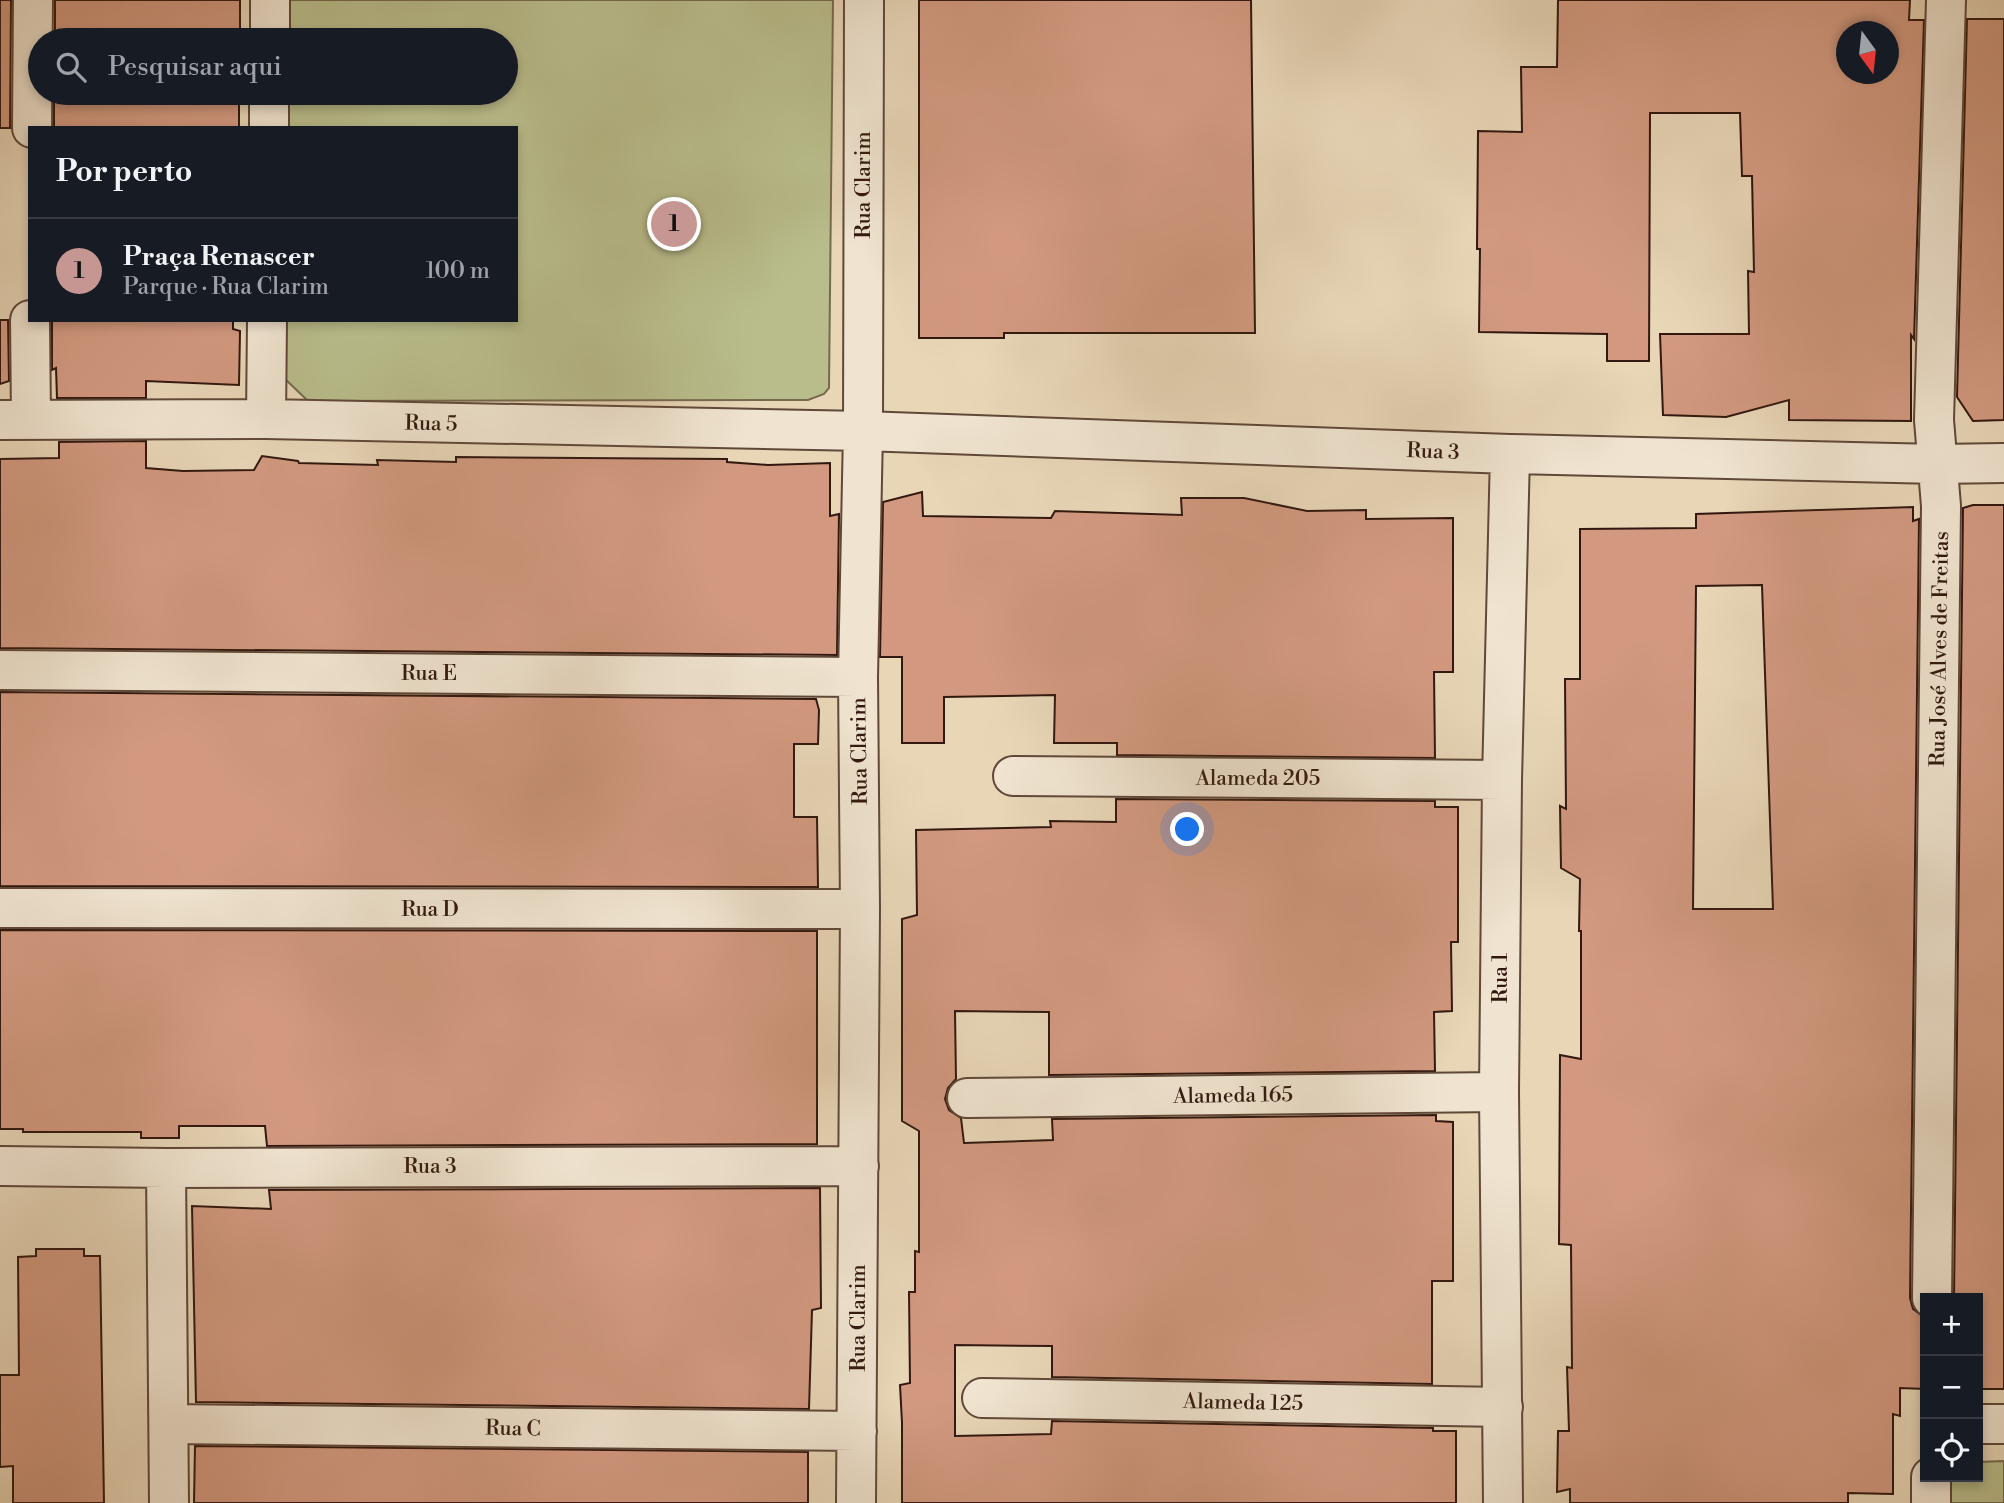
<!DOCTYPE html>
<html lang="pt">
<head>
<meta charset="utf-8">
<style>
	body { margin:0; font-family:"Libre Bodoni",serif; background:#20242c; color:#f1f3f6 }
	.controls { position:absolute; right:21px; bottom:21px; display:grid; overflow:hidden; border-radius:0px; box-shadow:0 4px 10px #0003 }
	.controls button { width:63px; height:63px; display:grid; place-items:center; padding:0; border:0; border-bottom:2px solid #363941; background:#171b24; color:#f1f3f6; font:35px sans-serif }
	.compass { position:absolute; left:1836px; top:21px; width:63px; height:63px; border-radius:50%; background:#171b24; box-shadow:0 4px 10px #0003; rotate:165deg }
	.you { position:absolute; left:1188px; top:830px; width:24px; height:24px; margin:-18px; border:5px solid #fff; border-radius:50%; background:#1a73e8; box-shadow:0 0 0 10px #1a73e833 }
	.badge { display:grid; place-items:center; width:46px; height:46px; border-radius:50%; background:#c59692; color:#111; font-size:23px; font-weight:700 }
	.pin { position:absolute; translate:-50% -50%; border:4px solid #fff; box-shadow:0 2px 7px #0006 }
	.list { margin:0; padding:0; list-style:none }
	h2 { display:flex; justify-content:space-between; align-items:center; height:91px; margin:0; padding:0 28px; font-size:30px }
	h2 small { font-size:23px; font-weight:400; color:#9ea1a6 }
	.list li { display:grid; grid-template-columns:46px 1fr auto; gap:21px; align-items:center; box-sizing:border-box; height:105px; padding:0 28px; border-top:2px solid #363941 }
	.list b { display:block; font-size:26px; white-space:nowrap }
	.list p { margin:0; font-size:23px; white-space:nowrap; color:#9ea1a6 }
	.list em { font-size:23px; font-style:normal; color:#9ea1a6 }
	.icon { flex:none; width:38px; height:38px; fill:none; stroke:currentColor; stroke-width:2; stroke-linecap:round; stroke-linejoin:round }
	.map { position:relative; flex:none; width:2004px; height:1503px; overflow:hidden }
	.search { position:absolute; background:#171b24; box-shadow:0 4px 10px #0003; left:28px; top:28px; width:490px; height:77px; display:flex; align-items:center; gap:18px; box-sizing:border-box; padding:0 24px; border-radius:38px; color:#9ea1a6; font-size:26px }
	.panel { position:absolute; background:#171b24; box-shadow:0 4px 10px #0003; left:28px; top:126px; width:490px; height:196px; border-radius:0px }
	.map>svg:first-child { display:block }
</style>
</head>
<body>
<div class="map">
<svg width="2004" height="1503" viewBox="0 0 2004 1503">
	<rect width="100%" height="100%" fill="#e8d6b7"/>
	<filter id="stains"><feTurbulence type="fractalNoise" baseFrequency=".00286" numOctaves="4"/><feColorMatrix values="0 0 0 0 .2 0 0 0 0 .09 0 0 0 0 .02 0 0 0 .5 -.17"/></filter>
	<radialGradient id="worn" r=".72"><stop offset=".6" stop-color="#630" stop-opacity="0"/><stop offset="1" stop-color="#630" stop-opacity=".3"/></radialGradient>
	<path fill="#b9bd8c" stroke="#766a4e" stroke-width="2" d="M285,0H833L829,388L824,394L808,400L308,401L283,377V320H516V128H284V93H506V40H285Z
		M2004,1461V1503H1948V1477H1978V1462Z"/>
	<path fill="#d29980" stroke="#32180f" stroke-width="2" fill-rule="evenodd" d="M0,0H11L10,128H0Z
		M55,0H240V40H55Z
		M919,0H1251L1255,333H1004V338H919Z
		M1558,0H1910L1909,20H1924L1914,339L1911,335V421L1789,420V400L1726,417L1663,415L1660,334H1749L1748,271L1754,272L1752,176H1742L1740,113H1650L1649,361H1607V334L1479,332L1480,249H1477L1478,131L1522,132L1521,67H1557ZM1846,32H1888V74H1846Z
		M1967,19H2004V420L1973,421L1957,397Z
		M54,93H239V128H54Z
		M0,320H8L9,381L0,384Z
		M52,320H233V329L240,331L239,385L146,381V398H57L56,368L52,370Z
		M146,441V468L183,471L254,470L262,456L298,461L299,463L378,465L377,460L456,462V457L727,459V462L768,465L830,463V516L839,514L837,655L0,648V459L59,458V442Z
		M922,492L923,516L1051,518L1055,511L1182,515L1181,498H1244L1307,511L1366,510V519L1453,518V672H1434L1435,758L1117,755V743H1054L1055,695L944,697V743H902V657H880L883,502Z
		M1973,505H2004V1389H1978V1298H1954L1963,508Z
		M1913,507V521L1919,519L1910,1298L1913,1309L1925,1318V1389L1900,1388V1416L1893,1414V1494L1848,1493V1503H1570V1489L1557,1492L1558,1431H1569L1567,1367L1572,1368L1571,1245L1559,1244L1560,1055L1581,1059V931H1579L1580,879L1561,868L1560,806L1566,809L1565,679H1580V529L1696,528V514ZM1762,585L1773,909H1693L1696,586Z
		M0,692L816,699L819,710L818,744H794V817H817L818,887L0,886Z
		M1116,799L1435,801V807H1458V942H1451L1452,1011L1434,1012L1435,1071L1049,1075V1012L955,1011L956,1079L948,1088L945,1099L949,1110L961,1118L964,1143L1053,1140L1052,1119L1436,1115V1121L1453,1122V1281H1432V1384L1052,1377V1346L955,1345V1436L1051,1434L1052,1421L1433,1428V1431H1456V1503H902V1423L900,1385L910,1383L909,1292H915V1251L919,1252V1131L902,1121V919L917,915L916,830L1051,827L1050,821L1116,822Z
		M0,930L817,931V1144L267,1146L265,1126H179V1138H141V1132H23V1129H0Z
		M820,1188L821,1308L812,1310L809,1409L196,1402L192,1206L271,1209L269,1190Z
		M36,1249H84V1256H100L104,1503H13V1466L0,1467V1375H19L18,1257L36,1256Z
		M195,1446L808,1452V1503H194Z"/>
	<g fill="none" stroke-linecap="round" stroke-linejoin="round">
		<g stroke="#604839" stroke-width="42">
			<path id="minor" d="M270,40V0
				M32,128L33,0
				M269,128V93
				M30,320L31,420
				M266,419L267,320
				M0,420L266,419L863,431L1510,454L1937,464L2004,463
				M0,670L858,677
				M1013,776L1502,780
				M0,908L860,909
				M967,1098L1499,1092
				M0,1166L166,1168L859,1166
				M166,1168L169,1503
				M1932,1298L1941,506L1934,420L1946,0
				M982,1398L1503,1407
				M169,1424L857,1431
				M1978,1424H2004
				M856,1503L860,909L858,677L863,431L864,0
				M1503,1503L1499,1092L1502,780L1510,454
				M1931,1503V1477"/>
		</g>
		<use href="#minor" stroke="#f0e4d0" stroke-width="38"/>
	</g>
	<g text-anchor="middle" stroke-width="5" stroke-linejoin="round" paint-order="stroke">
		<g font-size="21" fill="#32180f" stroke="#f0e4d0">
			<text transform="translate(863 185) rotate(-90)" y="7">Rua Clarim</text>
			<text transform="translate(431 423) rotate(1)" y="7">Rua 5</text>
			<text transform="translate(1433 451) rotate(2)" y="7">Rua 3</text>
			<text transform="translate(1939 649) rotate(-89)" y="7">Rua José Alves de Freitas</text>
			<text x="429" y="680">Rua E</text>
			<text transform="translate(859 751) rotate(-91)" y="7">Rua Clarim</text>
			<text x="1258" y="785">Alameda 205</text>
			<text x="430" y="916">Rua D</text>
			<text transform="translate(1500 978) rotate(-90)" y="7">Rua 1</text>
			<text transform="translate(1233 1095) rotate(-1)" y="7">Alameda 165</text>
			<text x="430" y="1173">Rua 3</text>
			<text transform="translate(858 1318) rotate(-90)" y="7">Rua Clarim</text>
			<text transform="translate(1243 1402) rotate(1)" y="7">Alameda 125</text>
			<text transform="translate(513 1428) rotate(1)" y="7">Rua C</text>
		</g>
	</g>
	<rect width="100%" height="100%" filter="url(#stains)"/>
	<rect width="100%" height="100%" fill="url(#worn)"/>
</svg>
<div class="controls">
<button>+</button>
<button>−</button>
<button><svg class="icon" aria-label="locate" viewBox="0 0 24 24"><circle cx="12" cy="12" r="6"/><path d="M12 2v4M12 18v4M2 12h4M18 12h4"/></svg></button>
</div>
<svg class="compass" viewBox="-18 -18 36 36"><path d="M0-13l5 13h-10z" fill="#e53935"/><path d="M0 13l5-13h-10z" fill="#9ea1a6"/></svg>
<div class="you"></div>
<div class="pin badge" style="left:674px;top:224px">1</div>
<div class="search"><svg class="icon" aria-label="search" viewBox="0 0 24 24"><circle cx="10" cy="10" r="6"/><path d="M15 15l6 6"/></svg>Pesquisar aqui</div>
<section class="panel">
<h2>Por perto<small></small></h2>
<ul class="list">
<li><span class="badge">1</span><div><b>Praça Renascer</b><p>Parque · Rua Clarim</p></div><em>100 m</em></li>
</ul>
</section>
</div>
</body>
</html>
